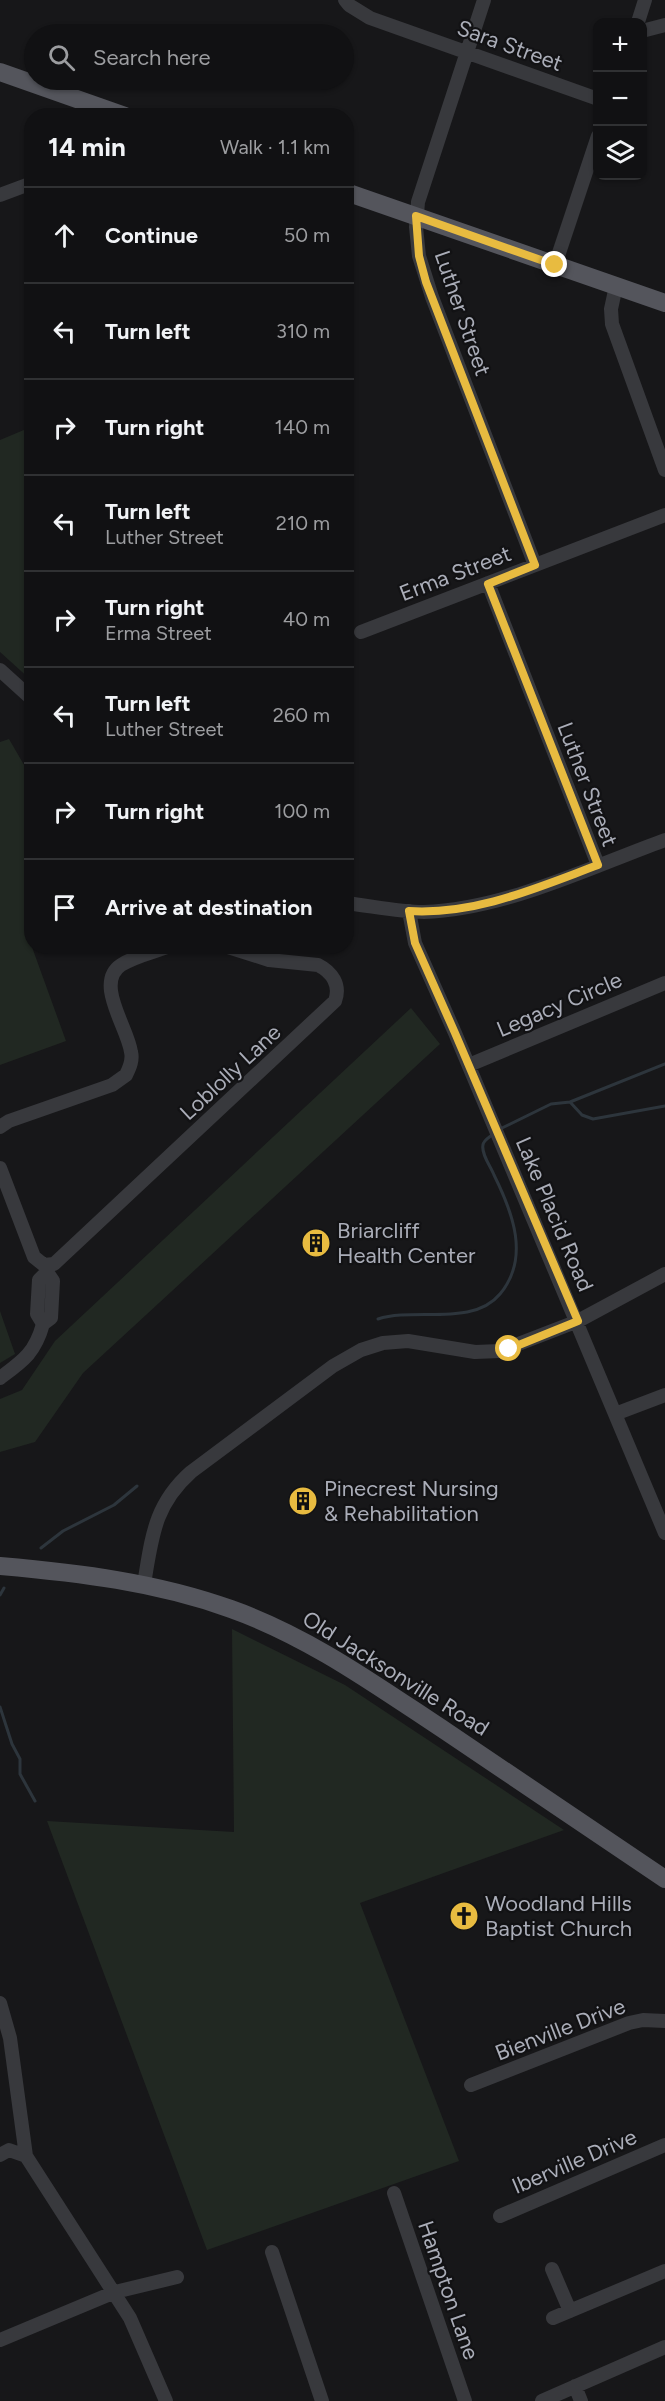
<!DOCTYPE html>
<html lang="en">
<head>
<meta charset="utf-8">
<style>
	body { margin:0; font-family:Figtree,sans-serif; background:#1e1f21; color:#f1f3f6 }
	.controls { position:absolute; right:18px; top:18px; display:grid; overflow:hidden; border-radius:12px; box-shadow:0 2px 4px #0004 }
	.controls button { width:54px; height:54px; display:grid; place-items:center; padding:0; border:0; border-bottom:2px solid #303133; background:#111113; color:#f1f3f6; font:30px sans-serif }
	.stop { position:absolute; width:18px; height:18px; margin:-14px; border:4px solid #e8bb40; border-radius:50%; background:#fff }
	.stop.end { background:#e8bb40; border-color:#fff; box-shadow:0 2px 6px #0008 }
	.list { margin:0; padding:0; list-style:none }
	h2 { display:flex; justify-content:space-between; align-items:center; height:78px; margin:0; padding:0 24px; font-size:26px }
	h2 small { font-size:20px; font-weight:400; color:#9c9da0 }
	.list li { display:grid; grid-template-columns:39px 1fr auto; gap:18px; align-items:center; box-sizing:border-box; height:96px; padding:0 24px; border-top:2px solid #303133 }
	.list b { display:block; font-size:22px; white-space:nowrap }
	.list p { margin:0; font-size:20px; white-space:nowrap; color:#9c9da0 }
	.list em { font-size:20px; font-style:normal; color:#9c9da0 }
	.icon { flex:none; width:33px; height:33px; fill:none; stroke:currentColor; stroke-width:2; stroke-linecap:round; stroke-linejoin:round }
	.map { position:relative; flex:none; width:665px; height:2401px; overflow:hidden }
	.search { position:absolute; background:#111113; box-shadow:0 2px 4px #0004; left:24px; top:24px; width:330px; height:66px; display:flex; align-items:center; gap:15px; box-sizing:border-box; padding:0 21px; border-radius:33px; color:#9c9da0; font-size:22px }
	.panel { position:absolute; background:#111113; box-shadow:0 2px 4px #0004; left:24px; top:108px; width:330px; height:846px; border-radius:24px }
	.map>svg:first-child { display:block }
</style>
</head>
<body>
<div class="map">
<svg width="665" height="2401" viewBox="0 0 665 2401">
	<rect width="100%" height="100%" fill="#171719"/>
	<path fill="#212822" d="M31,427V680L0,652V440Z
		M9,739L31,777L32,934L28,936L66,1041L0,1065V742Z
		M411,1008L440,1044L83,1373L35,1442L0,1452V1399L22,1390L55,1341Z
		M0,1311L15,1354L0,1363Z
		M232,1629L345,1685L564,1830L360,1903L459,2161L207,2250L47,1821L234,1832Z"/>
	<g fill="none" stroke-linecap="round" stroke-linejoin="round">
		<path stroke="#2d353c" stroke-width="3" d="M570,1102L582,1115L593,1119L665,1106
			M502,1128L551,1104L570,1102L665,1064
			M378,1319C415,1307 473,1327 500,1294C530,1258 513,1213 494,1175C491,1167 481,1154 483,1145C483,1141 488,1138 492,1135
			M41,1548L63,1531L114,1505L137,1486
			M0,1595L4,1588
			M0,1707L12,1744L20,1759V1774L35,1801"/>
		<path stroke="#38393d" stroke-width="14" d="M345,0L349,5L370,18L598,99
			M484,0L418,202L416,227L419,256L432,297L535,565
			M638,22L645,0
			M642,31L665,25
			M0,195L32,183
			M555,265L598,136
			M616,286L611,309L612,324L665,470
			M488,583L598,865
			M361,632L665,515
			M0,670L32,699
			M346,903C372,906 398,912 424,912C506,909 588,868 665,840
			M409,911L415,943L455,1033L665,1533
			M469,1065L665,983
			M0,1127L9,1121L112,1085L126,1075C130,1067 133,1060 131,1052C128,1028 94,983 121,965C135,956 154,952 170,946
			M0,1168L34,1257L44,1265L54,1264L335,1001C341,985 332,972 318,965L269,960L225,946
			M47,1272L53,1281L51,1318L43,1324L37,1314L39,1280L47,1272L48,1265
			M0,1378C23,1361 35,1353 43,1324
			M615,1414L665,1395
			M144,1584C152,1537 154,1505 191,1472L333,1366L361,1350L383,1343L408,1341L475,1352L500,1351L578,1321L665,1274
			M0,2003L10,2038L26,2156L130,2318L166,2401
			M471,2085L629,2023L643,2020L665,2021
			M0,2155L9,2150L26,2156
			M394,2193L465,2401
			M500,2216L665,2145
			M272,2252L322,2401
			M552,2269L570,2311
			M553,2318L665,2271
			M0,2340L115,2292L177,2277
			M575,2386L581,2401
			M542,2401L665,2347"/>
		<path stroke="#54555c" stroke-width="18" d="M0,72L125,116
			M346,192L665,303
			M0,1566C79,1573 156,1582 231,1609C310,1637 377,1686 447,1732C519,1781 592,1830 665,1879"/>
	</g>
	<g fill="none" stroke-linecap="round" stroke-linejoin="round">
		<path stroke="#e8bb40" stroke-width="8" d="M509,1349L578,1321L455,1033L415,943L409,911C476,915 536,888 598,865L488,584L535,565L426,282L419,256L416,216L555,265"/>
	</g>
	<defs>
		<g id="building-disc" transform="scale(1.5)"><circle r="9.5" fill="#e8bb40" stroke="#121214"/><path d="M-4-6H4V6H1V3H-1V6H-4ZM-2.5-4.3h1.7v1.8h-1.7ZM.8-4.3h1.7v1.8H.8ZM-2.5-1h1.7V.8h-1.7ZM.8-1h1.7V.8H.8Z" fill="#111"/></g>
		<g id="church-disc" transform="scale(1.5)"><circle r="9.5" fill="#e8bb40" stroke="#121214"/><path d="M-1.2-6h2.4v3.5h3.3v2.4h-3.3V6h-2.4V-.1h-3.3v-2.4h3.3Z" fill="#111"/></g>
	</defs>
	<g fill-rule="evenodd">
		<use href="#building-disc" x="316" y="1243"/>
		<use href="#building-disc" x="303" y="1501"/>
		<use href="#church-disc" x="464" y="1916"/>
	</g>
	<g text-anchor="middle" stroke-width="4.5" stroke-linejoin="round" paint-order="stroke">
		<g font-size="22" fill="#aaadb8" stroke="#121214">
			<text transform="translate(510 45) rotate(20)" y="8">Sara Street</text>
			<text transform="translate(463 313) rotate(71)" y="8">Luther Street</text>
			<text transform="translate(455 573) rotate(-21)" y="8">Erma Street</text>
			<text transform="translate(588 784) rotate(69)" y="8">Luther Street</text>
			<text transform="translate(559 1004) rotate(-23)" y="8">Legacy Circle</text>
			<text transform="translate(230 1072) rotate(-43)" y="8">Loblolly Lane</text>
			<text transform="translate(555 1214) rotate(67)" y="8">Lake Placid Road</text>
			<text transform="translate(396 1673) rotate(32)" y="8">Old Jacksonville Road</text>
			<text transform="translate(560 2029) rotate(-21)" y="8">Bienville Drive</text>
			<text transform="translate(574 2161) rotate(-23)" y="8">Iberville Drive</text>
			<text transform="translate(449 2290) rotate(71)" y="8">Hampton Lane</text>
		</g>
		<g font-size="22" fill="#aaadb8" stroke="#121214" text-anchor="start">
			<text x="337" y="1238">Briarcliff<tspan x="337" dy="25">Health Center</tspan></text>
			<text x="324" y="1496">Pinecrest Nursing<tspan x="324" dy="25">&amp; Rehabilitation</tspan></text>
			<text x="485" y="1911">Woodland Hills<tspan x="485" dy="25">Baptist Church</tspan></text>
		</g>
	</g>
</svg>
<div class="controls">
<button>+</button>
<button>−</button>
<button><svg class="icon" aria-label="layers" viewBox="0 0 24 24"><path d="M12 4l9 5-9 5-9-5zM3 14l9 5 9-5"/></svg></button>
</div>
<div class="stop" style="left:509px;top:1349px"></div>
<div class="stop end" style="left:555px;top:265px"></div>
<div class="search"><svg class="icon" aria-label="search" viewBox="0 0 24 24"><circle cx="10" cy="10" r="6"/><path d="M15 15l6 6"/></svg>Search here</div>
<section class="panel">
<h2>14 min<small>Walk · 1.1 km</small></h2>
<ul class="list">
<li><svg class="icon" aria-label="ahead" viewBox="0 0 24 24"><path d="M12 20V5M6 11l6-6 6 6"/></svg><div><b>Continue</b></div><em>50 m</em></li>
<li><svg class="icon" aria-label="left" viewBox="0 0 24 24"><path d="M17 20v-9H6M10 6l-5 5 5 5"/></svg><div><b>Turn left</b></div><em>310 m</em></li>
<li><svg class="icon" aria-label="right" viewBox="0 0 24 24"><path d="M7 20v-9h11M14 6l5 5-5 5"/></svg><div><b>Turn right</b></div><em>140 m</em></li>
<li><svg class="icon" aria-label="left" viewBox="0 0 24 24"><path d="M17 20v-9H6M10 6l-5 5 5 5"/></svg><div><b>Turn left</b><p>Luther Street</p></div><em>210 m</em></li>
<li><svg class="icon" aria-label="right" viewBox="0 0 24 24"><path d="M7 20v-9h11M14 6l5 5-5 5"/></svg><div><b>Turn right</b><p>Erma Street</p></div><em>40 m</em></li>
<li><svg class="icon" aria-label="left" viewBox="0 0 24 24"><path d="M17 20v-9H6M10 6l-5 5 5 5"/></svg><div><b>Turn left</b><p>Luther Street</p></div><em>260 m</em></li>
<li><svg class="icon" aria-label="right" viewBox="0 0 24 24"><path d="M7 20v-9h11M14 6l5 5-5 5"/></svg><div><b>Turn right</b></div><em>100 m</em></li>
<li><svg class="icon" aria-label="arrive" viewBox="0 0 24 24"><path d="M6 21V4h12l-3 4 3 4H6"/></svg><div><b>Arrive at destination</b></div></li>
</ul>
</section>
</div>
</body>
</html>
